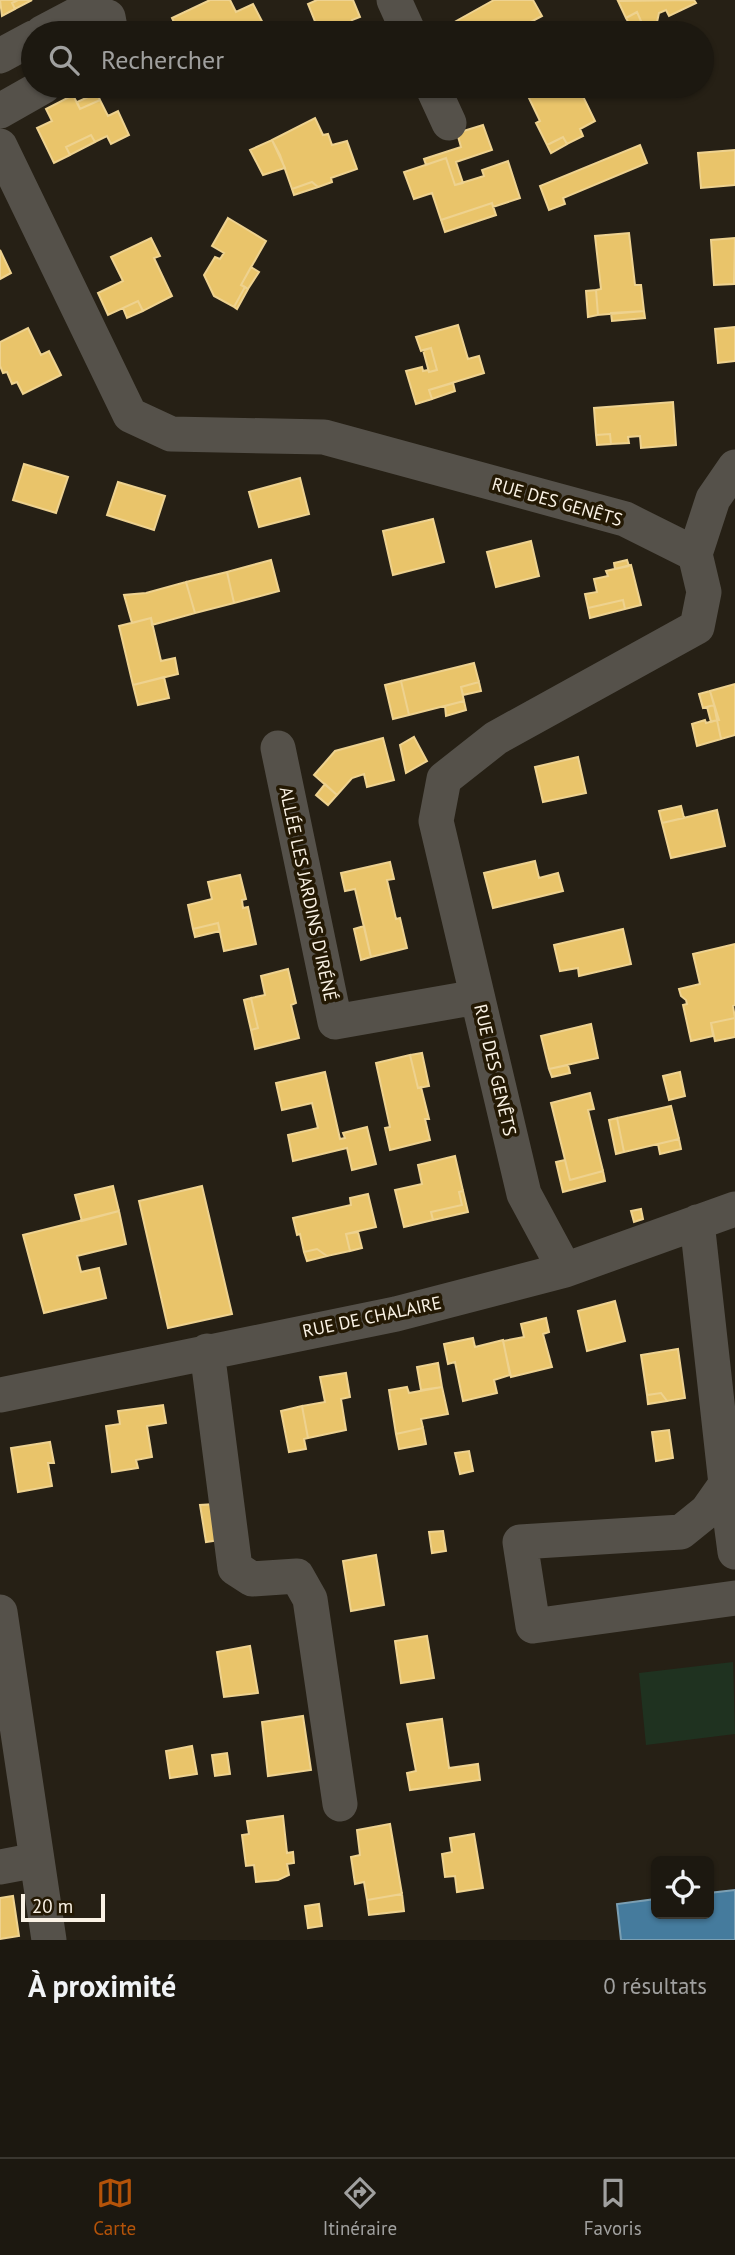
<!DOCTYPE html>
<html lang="fr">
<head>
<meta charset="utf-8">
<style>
	body { margin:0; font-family:"PT Sans",sans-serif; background:#29251e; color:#f1f3f6 }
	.controls { position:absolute; right:21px; bottom:21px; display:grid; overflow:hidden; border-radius:10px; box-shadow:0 2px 5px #0004 }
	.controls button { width:63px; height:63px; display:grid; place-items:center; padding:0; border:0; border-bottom:2px solid #3a3730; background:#1c1810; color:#f1f3f6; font:35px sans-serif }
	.scale { position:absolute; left:21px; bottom:18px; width:84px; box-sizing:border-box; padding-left:7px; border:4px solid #faf2e5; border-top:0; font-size:19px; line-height:24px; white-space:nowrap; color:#faf2e5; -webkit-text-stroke:5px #241904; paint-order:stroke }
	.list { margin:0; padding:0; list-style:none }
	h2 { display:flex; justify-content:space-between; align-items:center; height:91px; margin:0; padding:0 28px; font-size:30px }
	h2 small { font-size:23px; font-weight:400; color:#a0a09f }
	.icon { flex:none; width:38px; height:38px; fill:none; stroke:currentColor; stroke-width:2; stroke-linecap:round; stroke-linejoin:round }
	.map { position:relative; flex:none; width:735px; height:1940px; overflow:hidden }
	.search { position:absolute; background:#1c1810; box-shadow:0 2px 5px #0004; left:21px; right:21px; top:21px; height:77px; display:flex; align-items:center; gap:18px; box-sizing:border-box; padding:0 24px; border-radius:38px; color:#a0a09f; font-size:26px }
	.sheet { height:217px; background:#1c1810 }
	nav { display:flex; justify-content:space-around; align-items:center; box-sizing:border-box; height:98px; border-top:2px solid #3a3730; background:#1c1810; font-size:19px; color:#a0a09f }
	nav a { display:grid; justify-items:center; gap:4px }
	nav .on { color:#b45309 }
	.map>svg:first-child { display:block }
</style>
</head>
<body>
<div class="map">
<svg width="735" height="1940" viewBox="0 0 735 1940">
	<rect width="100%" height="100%" fill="#262015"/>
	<path fill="#1f3220" d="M733,1662L735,1734L646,1745L639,1673Z"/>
	<path fill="#e9c46a" stroke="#eed28f" stroke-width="2" d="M0,0H18L12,3L15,9L2,16Z
		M18,0H32L15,9L12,3Z
		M210,0H230L236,12L253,4L266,29L256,33H179L172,18Z
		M317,0H353L360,17L352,20L356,29L348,33H306L304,29L316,24L308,4Z
		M494,0H533L542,16L510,33H454L449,25Z
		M694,0L696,3L669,16L666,10L659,13L657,22L644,28L637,12L626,18L618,1Z
		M637,12L644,28L634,33L626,18Z
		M538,86H562L565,92L578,86L595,121L580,129L583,136L567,144L563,137L547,145L536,123L540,121L526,92Z
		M97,93L100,100L80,109L77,102Z
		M73,95L80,109L100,100L108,116L118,111L129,135L111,144L107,136L95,142L91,135L66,147L70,155L54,163L37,128L52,121L46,109Z
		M315,118L323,135L328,134L332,145L347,141L357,169L331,178L332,182L318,187L312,182L292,189L280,155L272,140Z
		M483,125L492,150L456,162L463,183L455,185L446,158L426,165L424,159L461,147L457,133Z
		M91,135L95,142L70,155L66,147Z
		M563,137L567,144L551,153L547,145Z
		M272,140L285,168L263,175L250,150Z
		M640,145L647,163L563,198L565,204L549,210L540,186Z
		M735,150V185L701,188L698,153Z
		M446,158L455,185L484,176L482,170L508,161L520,198L493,207L492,203L441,220L432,193L414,199L404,172Z
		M312,182L318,187L294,195L292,189Z
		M492,203L496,215L445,232L441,220Z
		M228,218L266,241L241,285L245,287L234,307L214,296L204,275L215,257L220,259L224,253L212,246Z
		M629,233L635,285H641L644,311L598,315L596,290L601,289L595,236Z
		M151,238L160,256L154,258L172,296L143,311L138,301L108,315L98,293L123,281L111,257Z
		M735,238L734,284L714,285L711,240Z
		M0,250L11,273L0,279Z
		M251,267L259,272L248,289L241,285Z
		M245,287L248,289L237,309L234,307Z
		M596,290L598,315L588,317L586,291Z
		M138,301L143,311L127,318L123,308Z
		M644,311L645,318L612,321L611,313Z
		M458,325L468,359L479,356L484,373L429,390L432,399L416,404L406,371L422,367L423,371L428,370L429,372L437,370L431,348L421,351L416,337Z
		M735,327V361L718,363L715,329Z
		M28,328L41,355L49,351L61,375L23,394L17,382L12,384L7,372L3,373L0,366V342Z
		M431,348L437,370L429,372L423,350Z
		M453,383L455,391L432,399L429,390Z
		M673,402L676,445L641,448L640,436L628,437L629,443L611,444L610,434L596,435L594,408Z
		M610,434L611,444L597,445L596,435Z
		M24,464L68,477L56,513L13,500Z
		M300,478L309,514L259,527L249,492Z
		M118,482L165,496L154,530L107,515Z
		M433,519L444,562L393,575L383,531Z
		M531,541L539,576L496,587L487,552Z
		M271,560L279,591L234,603L227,572Z
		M627,560L629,566L615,569L614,563Z
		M631,565L641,605L625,609L623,600L588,608L585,594L597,592L594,579L608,576L606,571Z
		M227,572L234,603L195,613L186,582Z
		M186,582L195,613L152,625L151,618L132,623L124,595L146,593Z
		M623,600L625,609L590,618L588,608Z
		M151,618L161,661L175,658L178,674L133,685L119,626Z
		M474,663L479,682L461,687L464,701L409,715L401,681Z
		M164,677L169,698L138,705L133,685Z
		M401,681L409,715L393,719L385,685Z
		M479,682L481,691L463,695L461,687Z
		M735,684V735L721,739L717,720H719L710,691Z
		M710,691L714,705L703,708L699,694Z
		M464,701L466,710L446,716L445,706Z
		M714,705L717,720L711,722L707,707Z
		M705,720L706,723L717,720L721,739L697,746L692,724Z
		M414,737L427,761L406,773L400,745Z
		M383,738L394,780L367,787L364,774L352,778L337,795L314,775L335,751Z
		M578,757L586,793L543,802L535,767Z
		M325,784L337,795L328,805L316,795Z
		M681,806L684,818L662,823L659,811Z
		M717,810L725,846L671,858L662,823Z
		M535,861L539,878L558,873L563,891L493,908L484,873Z
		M390,862L394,879L387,880L396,919L400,918L407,948L371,957L355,889L345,891L341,873Z
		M240,875L246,899L242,900L243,908L248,907L256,944L224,951L218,923L193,929L188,905L212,899L208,882Z
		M218,923L220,931L195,937L193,929Z
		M364,926L371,957L361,960L354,929Z
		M623,929L631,964L579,976L578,968L560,971L554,945Z
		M735,944V1005L733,1006L735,1018L711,1023L713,1036L691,1041L683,1005L687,1004L686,1000L681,996L679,989L700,984L693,954Z
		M288,969L296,1003L291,1005L299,1038L255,1049L251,1030L258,1028L251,998L265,995L261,976Z
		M251,998L258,1028L251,1030L244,1000Z
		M735,1018V1037L715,1041L711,1023Z
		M591,1024L598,1058L549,1069L541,1036Z
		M422,1053L429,1086L418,1088L410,1055Z
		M410,1055L418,1088L421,1087L429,1119H425L430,1140L390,1150L385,1128L390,1127L376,1063Z
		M568,1065L570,1073L552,1077L549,1069Z
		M325,1072L340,1139L345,1138L343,1133L367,1127L376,1164L352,1170L347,1148L293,1161L288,1135L318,1128L312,1103L282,1110L276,1083Z
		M680,1072L685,1096L669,1100L663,1076Z
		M590,1093L594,1109L588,1110L603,1171L570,1180L551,1103Z
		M671,1106L679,1139L624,1152L617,1118Z
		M617,1118L624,1152L616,1154L609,1120Z
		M679,1139L681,1149L660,1154L658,1144Z
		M455,1156L463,1191L459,1192L462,1205L431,1212L433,1220L404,1227L395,1190L422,1184L418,1165Z
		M565,1160L570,1180L603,1171L605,1181L563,1192L556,1162Z
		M113,1186L119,1211L82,1221L75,1195Z
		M202,1186L232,1314L168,1328L139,1201Z
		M463,1191L468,1212L433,1220L431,1212L462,1205L459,1192Z
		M368,1194L376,1227L346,1234L350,1251L327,1256L317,1249L304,1252L300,1234L297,1235L293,1218L351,1205L350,1198Z
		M641,1209L643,1219L634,1222L631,1211Z
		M119,1211L126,1244L77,1256L81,1272L99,1268L106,1298L44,1313L23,1235Z
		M358,1232L362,1248L350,1251L346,1234Z
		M317,1249L327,1256L307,1261L304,1252Z
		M615,1301L625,1341L587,1351L578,1311Z
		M546,1318L549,1332L543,1334L552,1367L511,1377L503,1341L524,1337L521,1324Z
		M473,1338L475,1347L503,1340L510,1375L494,1380L497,1393L463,1401L455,1362L448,1364L444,1344Z
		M678,1349L685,1398L667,1401L661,1393L647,1395L641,1355Z
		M438,1363L442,1387L421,1390L417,1367Z
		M346,1373L350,1397L341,1399L346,1430L308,1438L302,1406L325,1402L320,1377Z
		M407,1387L409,1393L442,1387L448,1414L421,1419L423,1428L396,1434L389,1390Z
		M661,1393L667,1401L648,1404L647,1395Z
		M163,1405L166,1423L147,1426L152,1457L136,1460L138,1468L112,1472L106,1426L120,1424L118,1411Z
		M302,1406L308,1438L304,1439L306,1449L289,1452L281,1411Z
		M423,1428L426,1444L399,1449L396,1434Z
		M669,1430L673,1458L656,1461L652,1432Z
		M50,1442L54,1463H48L52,1486L18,1492L11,1448Z
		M469,1451L473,1471L460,1474L455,1453Z
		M215,1504L220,1540L206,1542L200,1505Z
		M443,1531L446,1551L432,1553L429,1532Z
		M376,1555L384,1605L351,1611L343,1561Z
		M427,1636L434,1678L401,1683L395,1641Z
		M250,1646L258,1693L224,1697L217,1652Z
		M303,1716L311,1770L268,1776L262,1722Z
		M442,1719L449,1768L478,1764L480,1780L410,1790L407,1773L416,1771L407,1724Z
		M192,1746L197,1774L170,1778L166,1751Z
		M227,1753L230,1774L215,1776L212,1755Z
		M283,1816L287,1853L293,1852L294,1863L287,1864L289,1875L278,1880L256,1882L254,1865L246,1866L242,1835L249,1834L247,1821Z
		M390,1824L402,1894L367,1900L364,1882L355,1884L351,1857L360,1855L357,1830Z
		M474,1834L483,1888L457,1892L455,1876L445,1877L442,1854L452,1852L450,1838Z
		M402,1894L404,1911L369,1915L367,1900Z
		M13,1896L19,1936L0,1939V1898Z
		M319,1904L322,1926L308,1928L305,1906Z"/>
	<path fill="#457b9d" stroke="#7b9fb3" stroke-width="2" d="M735,1890V1940H621L617,1904L656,1899V1914H709V1893Z"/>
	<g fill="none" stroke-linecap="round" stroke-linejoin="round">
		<path stroke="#55514a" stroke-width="35" d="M394,0L409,33
			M42,33L76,15L108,17L111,33
			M0,56L33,38
			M432,86L449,123
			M0,111L44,86
			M0,146L130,415L171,434L324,437L625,519L695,554L704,592L697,627L496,738L444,779L436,821L524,1194L565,1270
			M695,554L713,499L735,467
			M278,748L335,1022L477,997
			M697,1222L726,1484
			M207,1351L235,1568L252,1579L297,1576L310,1599L340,1804
			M0,1395L396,1314L565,1270L735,1209
			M735,1552L726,1484L707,1511L681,1532L520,1542L533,1626L735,1598
			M0,1612L49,1940
			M0,1867L37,1860"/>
	</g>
	<g text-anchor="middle" stroke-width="7" stroke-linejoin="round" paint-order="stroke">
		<g font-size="18" fill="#faf2e5" stroke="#241904">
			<text transform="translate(557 502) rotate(16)" y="6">RUE DES GENÊTS</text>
			<text transform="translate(308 894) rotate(78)" y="6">ALLÉE LES JARDINS D'IRÉNÉ</text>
			<text transform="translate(495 1070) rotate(77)" y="6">RUE DES GENÊTS</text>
			<text transform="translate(372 1317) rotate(-12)" y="6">RUE DE CHALAIRE</text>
		</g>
	</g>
</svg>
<div class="controls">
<button><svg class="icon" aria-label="locate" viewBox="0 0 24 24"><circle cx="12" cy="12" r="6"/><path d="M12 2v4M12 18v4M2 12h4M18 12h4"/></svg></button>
</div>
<div class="scale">20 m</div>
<div class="search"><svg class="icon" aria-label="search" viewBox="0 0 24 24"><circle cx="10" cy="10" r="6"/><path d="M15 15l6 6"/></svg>Rechercher</div>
</div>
<section class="sheet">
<h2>À proximité<small>0 résultats</small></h2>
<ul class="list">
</ul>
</section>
<nav>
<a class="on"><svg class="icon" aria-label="map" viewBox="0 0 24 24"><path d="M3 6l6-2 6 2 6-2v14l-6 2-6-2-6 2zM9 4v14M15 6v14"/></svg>Carte</a>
<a><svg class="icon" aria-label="directions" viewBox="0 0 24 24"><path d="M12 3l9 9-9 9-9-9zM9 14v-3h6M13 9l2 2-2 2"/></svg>Itinéraire</a>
<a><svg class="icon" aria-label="saved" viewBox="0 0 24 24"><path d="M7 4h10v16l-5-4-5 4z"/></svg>Favoris</a>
</nav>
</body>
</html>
